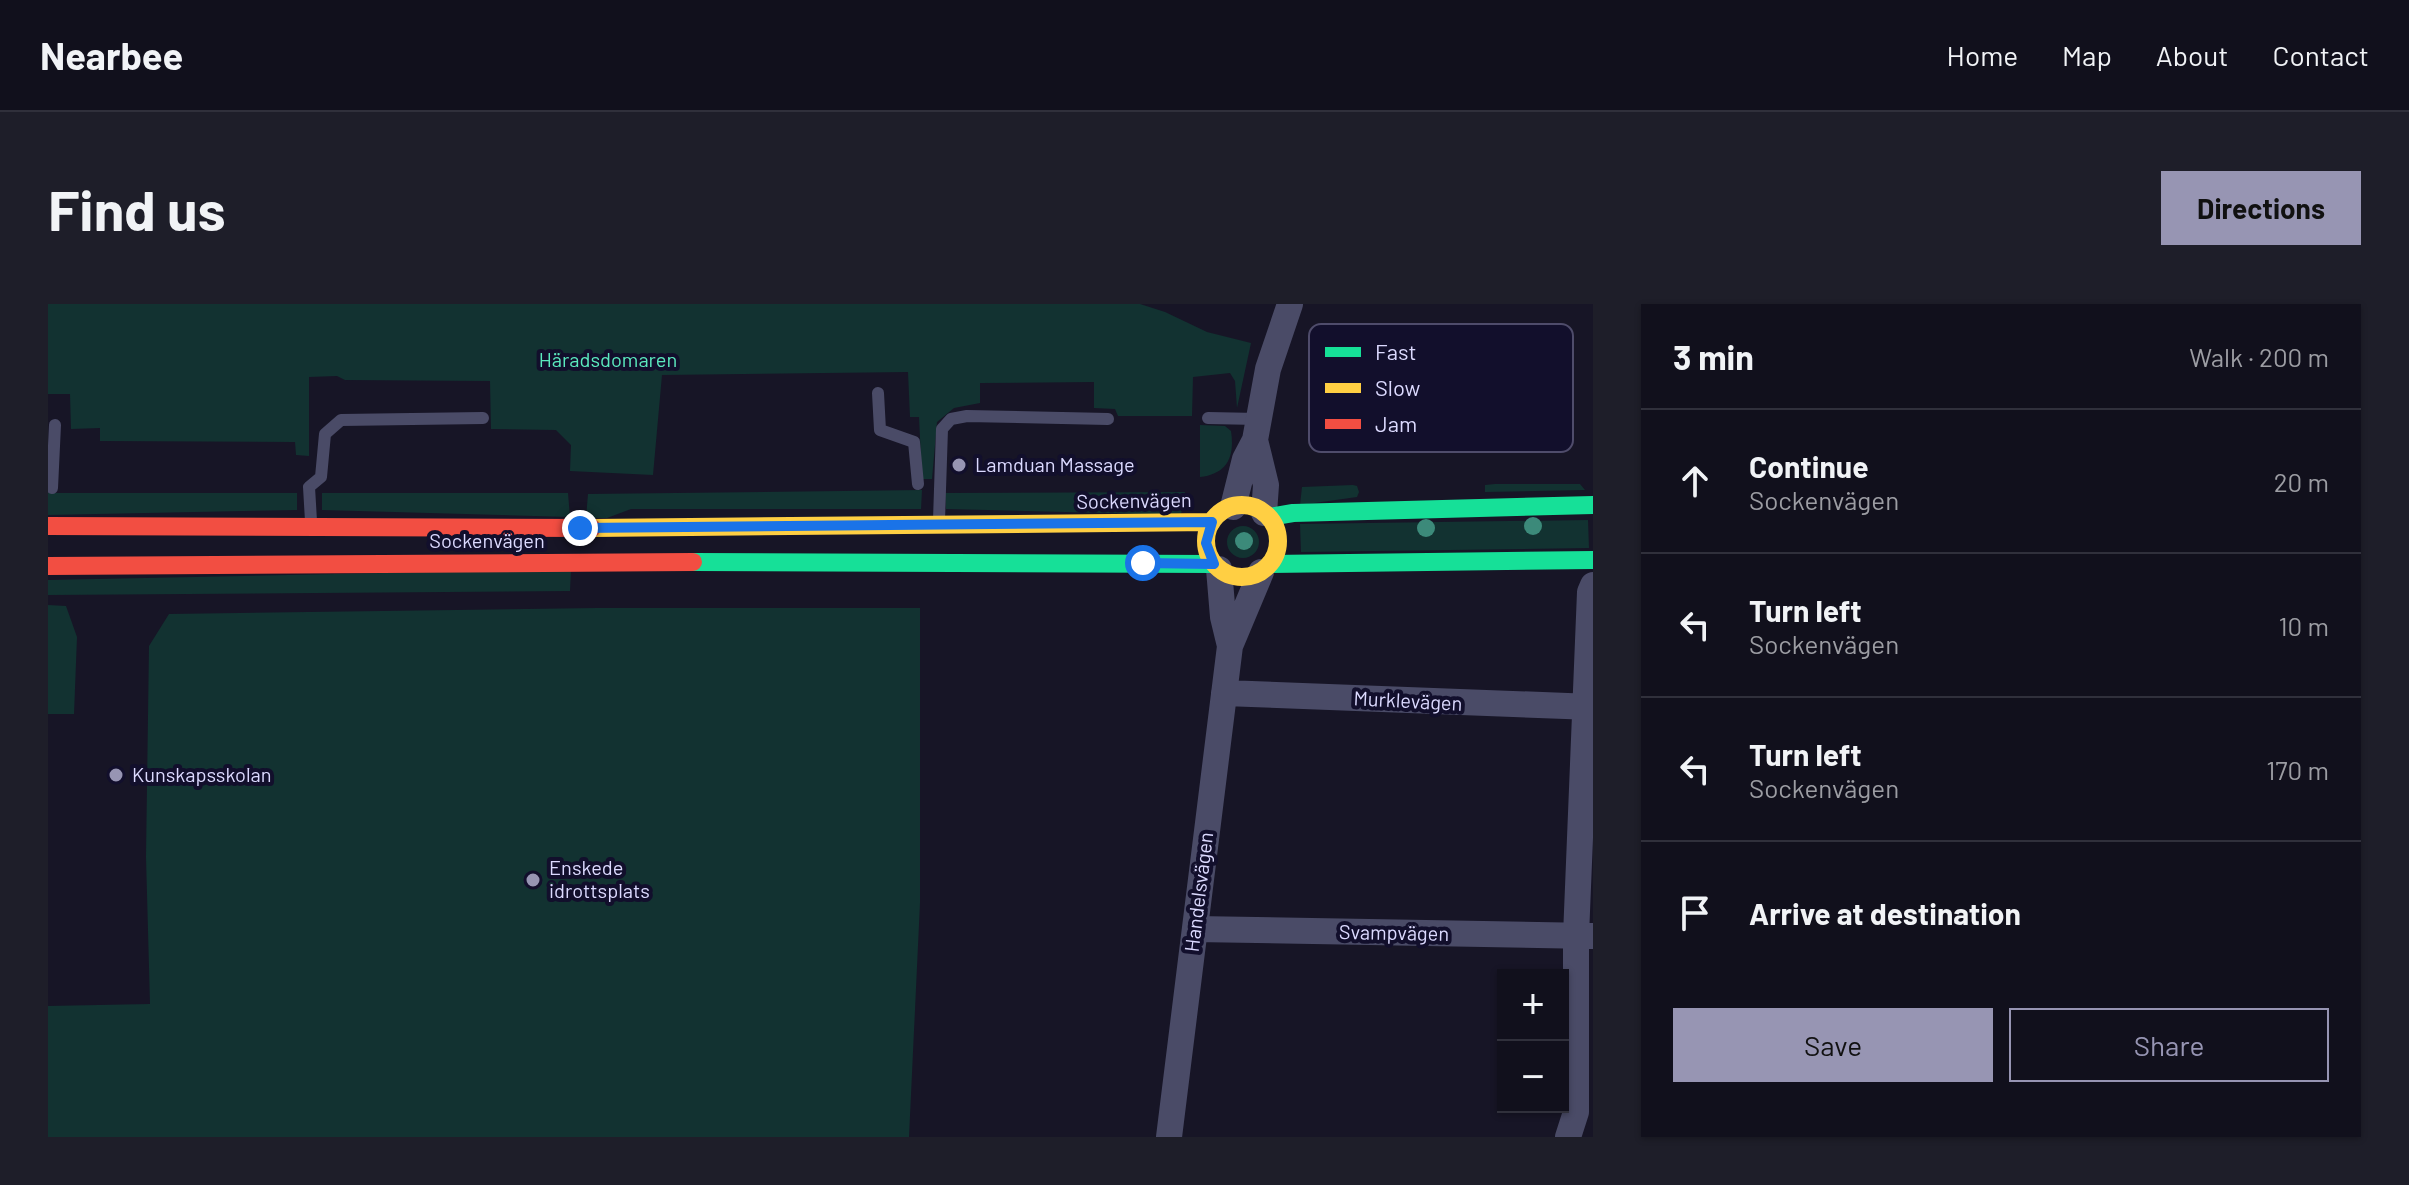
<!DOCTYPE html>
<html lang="en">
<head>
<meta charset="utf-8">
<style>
	body { margin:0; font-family:Barlow,sans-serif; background:#1e1e29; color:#f1f3f6 }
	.controls { position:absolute; right:24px; bottom:24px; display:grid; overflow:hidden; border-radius:0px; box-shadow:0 2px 6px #0004 }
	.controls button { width:72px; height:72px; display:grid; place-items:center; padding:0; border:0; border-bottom:2px solid #30303b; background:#11101c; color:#f1f3f6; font:40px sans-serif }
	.stop { position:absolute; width:24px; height:24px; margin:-18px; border:6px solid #1a73e8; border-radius:50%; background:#fff }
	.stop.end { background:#1a73e8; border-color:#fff; box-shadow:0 2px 8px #0008 }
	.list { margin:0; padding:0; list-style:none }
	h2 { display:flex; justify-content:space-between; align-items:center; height:104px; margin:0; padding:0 32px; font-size:34px }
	h2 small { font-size:26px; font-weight:400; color:#9c9da3 }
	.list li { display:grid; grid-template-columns:52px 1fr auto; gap:24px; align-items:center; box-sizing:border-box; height:144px; padding:0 32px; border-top:2px solid #30303b }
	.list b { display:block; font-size:30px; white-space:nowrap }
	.list p { margin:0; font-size:26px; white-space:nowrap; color:#9c9da3 }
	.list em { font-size:26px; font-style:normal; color:#9c9da3 }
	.actions { display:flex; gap:16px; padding:24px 32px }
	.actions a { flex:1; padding:18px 0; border:2px solid #9795b3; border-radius:0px; text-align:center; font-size:28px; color:#9795b3 }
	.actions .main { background:#9795b3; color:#111 }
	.icon { flex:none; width:44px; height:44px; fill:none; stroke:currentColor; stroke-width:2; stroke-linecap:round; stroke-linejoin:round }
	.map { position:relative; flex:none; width:1545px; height:833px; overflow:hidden; border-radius:0px }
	header { display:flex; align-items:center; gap:48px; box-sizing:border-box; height:112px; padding:0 40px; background:#11101c; border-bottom:2px solid #30303b }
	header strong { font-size:38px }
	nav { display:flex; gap:44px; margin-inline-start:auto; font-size:28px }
	.intro { display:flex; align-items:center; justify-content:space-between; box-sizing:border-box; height:192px; padding:0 48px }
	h1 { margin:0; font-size:56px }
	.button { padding:20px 36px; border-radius:0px; background:#9795b3; color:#111; font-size:28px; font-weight:700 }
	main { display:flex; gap:48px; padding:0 48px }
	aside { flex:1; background:#11101c; border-radius:0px; box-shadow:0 2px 6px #0004 }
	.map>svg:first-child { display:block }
</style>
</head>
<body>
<header>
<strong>Nearbee</strong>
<nav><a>Home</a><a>Map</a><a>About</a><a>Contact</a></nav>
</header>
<div class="intro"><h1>Find us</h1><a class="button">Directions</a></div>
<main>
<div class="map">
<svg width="1545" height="833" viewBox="0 0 1545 833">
	<rect width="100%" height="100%" fill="#171526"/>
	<path fill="#123231" d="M0,0H1092L1117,8L1159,28L1203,39L1189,104L1187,77L1182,69L1145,73L1144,112H1070L1067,105L1046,104V78L932,79V99L906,104L889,118L884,175H874L871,113H862L860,68L614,71L605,171L522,167L523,141L508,126L443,125L442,77L297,76L289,72L261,73V152L248,151L247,138L52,137V124L23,125L22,90H0Z
		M1152,121L1177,122L1183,127C1187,153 1179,170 1152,173Z
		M1447,180H1532L1537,186L1437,188V181Z
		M1305,181L1309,182L1311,188L1309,193L1252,201L1254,183Z
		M874,186L873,205H583L559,214H538L540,190Z
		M1137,188L1133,211L898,205L897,189Z
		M0,189H249V206L0,211Z
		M274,189H520L522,213L274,206Z
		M1540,216L1541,244L1253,248L1252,220Z
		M1179 238a16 16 0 1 1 32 0a16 16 0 1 1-32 0Z
		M523,265L522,287L0,291V276Z
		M0,301L18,302L29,333L26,410H0Z
		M549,304H872V599L861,833H0V702L102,700L98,553L101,342L121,310Z"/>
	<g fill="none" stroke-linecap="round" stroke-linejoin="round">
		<path stroke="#4a4b67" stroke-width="12" d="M830,89L832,126L866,138L870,180
			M1160,114L1210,115
			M4,184L7,121
			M891,216L894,125L903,115L919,112L1060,115
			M263,217L261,183L273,173L277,130L293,116L435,114"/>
		<path stroke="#4a4b67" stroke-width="26" d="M1207,136L1218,181L1216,209
			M1185,203L1197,155L1207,136L1220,65L1242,0
			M1171,265L1175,313L1182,342
			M1176,389L1545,403
			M1147,625L1544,632
			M1121,833L1182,342L1213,268
			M1520,833L1528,808V632L1542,288L1545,281"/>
		<path stroke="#16e098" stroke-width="18" d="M1221,213L1245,209L1545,201
			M645,258L1166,260
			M1222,260L1545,256"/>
		<path stroke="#ffcf43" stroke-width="18" d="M1158 237a36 36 0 1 1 72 0a36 36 0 1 1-72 0Z
			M544,224L1164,218"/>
		<path stroke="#f24e42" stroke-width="18" d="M0,222L544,224
			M0,262L645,258"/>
	</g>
	<g fill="#3c8a7a">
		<circle cx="1485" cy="222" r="9"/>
		<circle cx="1378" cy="224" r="9"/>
		<circle cx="1196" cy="237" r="9"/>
	</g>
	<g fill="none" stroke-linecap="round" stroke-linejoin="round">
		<path stroke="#1a73e8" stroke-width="10" d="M532,224L1164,218L1158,239L1166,260L1095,259"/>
	</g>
	<g fill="#9795b3" stroke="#120f2c" stroke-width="3">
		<circle cx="911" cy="161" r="8"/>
		<circle cx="68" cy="471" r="8"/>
		<circle cx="485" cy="576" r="8"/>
	</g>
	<g text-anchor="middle" stroke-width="8" stroke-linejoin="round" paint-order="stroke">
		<g font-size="20" fill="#5beabe" stroke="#120f2c">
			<text x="560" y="63">Häradsdomaren</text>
		</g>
		<g font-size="20" fill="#dcdaff" stroke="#120f2c" text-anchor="start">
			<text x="927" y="168">Lamduan Massage</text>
			<text x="84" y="478">Kunskapsskolan</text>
			<text x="501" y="571">Enskede<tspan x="501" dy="23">idrottsplats</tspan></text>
		</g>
		<g font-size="20" fill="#dcdaff" stroke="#120f2c">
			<text transform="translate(1086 197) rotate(-1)" y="7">Sockenvägen</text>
			<text x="439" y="244">Sockenvägen</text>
			<text transform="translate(1360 397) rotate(3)" y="7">Murklevägen</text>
			<text transform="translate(1151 588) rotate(-83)" y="7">Handelsvägen</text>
			<text transform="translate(1346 629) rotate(1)" y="7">Svampvägen</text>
		</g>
	</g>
	<rect x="1261" y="20" width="264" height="128" rx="12" fill="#120f2c" stroke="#4f4c6b" stroke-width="2"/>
	<rect x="1277" y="43" width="36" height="10" fill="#16e098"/>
	<rect x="1277" y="79" width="36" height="10" fill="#ffcf43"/>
	<rect x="1277" y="115" width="36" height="10" fill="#f24e42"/>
	<g font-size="22" fill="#dcdaff">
		<text x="1327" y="56">Fast</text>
		<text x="1327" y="92">Slow</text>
		<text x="1327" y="128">Jam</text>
	</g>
</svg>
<div class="controls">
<button>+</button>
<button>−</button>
</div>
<div class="stop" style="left:1095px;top:259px"></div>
<div class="stop end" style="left:532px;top:224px"></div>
</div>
<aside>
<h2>3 min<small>Walk · 200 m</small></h2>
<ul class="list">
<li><svg class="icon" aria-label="ahead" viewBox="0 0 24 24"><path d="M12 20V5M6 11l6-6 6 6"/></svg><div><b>Continue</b><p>Sockenvägen</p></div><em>20 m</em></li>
<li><svg class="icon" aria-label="left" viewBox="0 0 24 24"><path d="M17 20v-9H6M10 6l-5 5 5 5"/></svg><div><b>Turn left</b><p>Sockenvägen</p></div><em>10 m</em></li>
<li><svg class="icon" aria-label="left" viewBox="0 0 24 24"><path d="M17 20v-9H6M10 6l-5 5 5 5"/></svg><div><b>Turn left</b><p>Sockenvägen</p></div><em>170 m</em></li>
<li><svg class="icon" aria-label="arrive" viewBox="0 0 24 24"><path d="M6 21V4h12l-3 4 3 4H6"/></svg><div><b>Arrive at destination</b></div></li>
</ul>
<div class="actions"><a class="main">Save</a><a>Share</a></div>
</aside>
</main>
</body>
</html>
